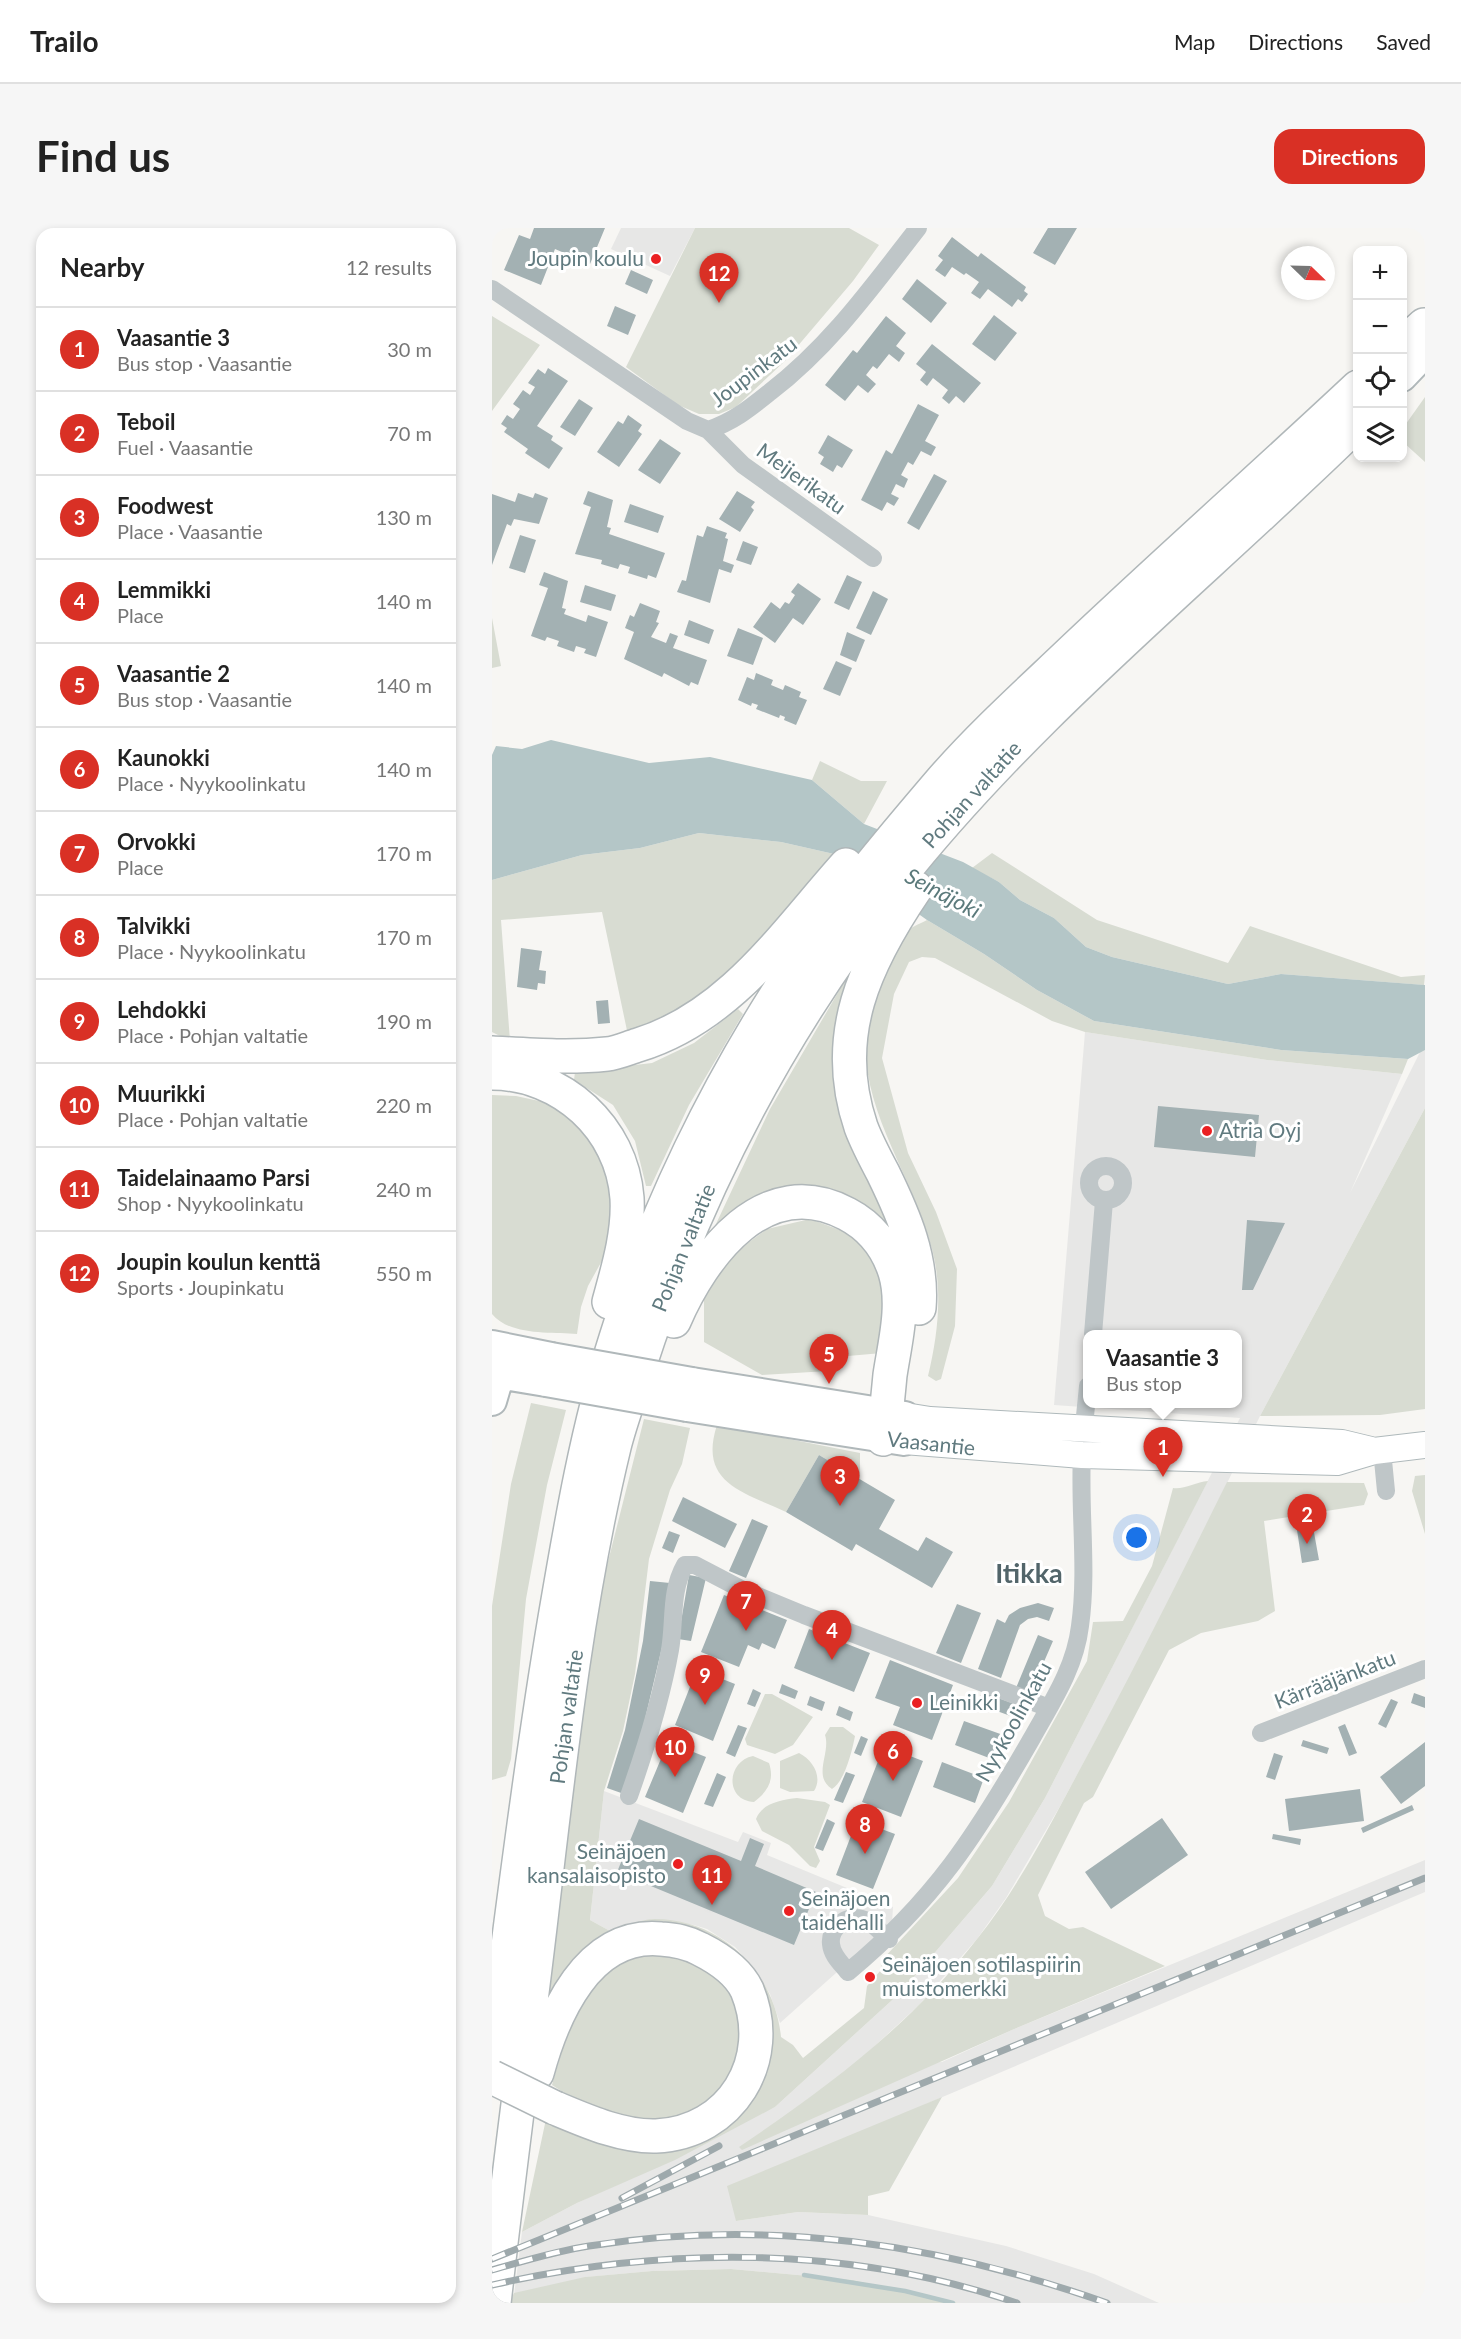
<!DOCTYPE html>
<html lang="en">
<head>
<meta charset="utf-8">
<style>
	body { margin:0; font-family:Lato,sans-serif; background:#f6f6f6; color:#222 }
	.controls { position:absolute; right:18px; top:18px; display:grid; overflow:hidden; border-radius:12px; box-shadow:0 3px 9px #0003 }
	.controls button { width:54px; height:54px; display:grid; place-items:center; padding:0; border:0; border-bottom:2px solid #e0e0e0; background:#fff; color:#222; font:30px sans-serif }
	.compass { position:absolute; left:789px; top:18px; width:54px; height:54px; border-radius:50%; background:#fff; box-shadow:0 3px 9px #0003; rotate:113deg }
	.you { position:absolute; left:645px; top:1310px; width:21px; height:21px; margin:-15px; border:4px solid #fff; border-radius:50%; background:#1a73e8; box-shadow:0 0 0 9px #1a73e833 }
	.badge { display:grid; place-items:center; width:39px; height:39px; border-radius:50%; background:#d93025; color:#fff; font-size:20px; font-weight:700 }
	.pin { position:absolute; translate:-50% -50px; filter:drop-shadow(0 2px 3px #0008) }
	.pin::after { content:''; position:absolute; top:32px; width:21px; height:18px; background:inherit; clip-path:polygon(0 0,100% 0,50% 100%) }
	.popup { position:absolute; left:591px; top:1102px; width:159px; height:78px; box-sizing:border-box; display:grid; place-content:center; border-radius:12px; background:#fff; filter:drop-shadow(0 2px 4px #0005); font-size:20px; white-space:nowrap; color:#767676 }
	.popup b { font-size:22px; color:#222 }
	.popup::after { content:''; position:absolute; left:50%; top:100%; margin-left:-12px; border:12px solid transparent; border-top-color:#fff }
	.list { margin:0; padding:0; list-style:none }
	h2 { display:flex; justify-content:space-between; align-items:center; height:78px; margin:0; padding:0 24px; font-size:26px }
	h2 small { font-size:20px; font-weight:400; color:#767676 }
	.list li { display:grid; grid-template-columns:39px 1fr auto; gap:18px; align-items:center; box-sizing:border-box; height:84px; padding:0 24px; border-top:2px solid #e0e0e0 }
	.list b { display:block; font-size:22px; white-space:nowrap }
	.list p { margin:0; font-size:20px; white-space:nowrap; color:#767676 }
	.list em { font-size:20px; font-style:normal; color:#767676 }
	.icon { flex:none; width:33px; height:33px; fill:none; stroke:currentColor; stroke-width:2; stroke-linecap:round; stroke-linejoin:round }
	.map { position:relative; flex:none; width:933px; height:2075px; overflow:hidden; border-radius:18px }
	header { display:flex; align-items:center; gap:36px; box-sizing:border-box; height:84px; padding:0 30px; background:#fff; border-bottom:2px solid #e0e0e0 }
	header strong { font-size:28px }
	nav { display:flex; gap:33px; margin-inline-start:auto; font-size:21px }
	.intro { display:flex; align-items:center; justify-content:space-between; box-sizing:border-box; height:144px; padding:0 36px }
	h1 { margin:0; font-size:42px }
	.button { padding:15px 27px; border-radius:18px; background:#d93025; color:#fff; font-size:21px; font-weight:700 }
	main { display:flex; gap:36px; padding:0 36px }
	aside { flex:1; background:#fff; border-radius:18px; box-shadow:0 3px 9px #0003 }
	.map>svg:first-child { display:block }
</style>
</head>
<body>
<header>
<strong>Trailo</strong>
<nav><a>Map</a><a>Directions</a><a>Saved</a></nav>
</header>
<div class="intro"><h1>Find us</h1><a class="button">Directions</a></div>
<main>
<aside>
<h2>Nearby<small>12 results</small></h2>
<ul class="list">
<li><span class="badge">1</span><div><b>Vaasantie 3</b><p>Bus stop · Vaasantie</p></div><em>30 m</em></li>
<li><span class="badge">2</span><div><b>Teboil</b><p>Fuel · Vaasantie</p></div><em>70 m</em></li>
<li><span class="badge">3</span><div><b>Foodwest</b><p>Place · Vaasantie</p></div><em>130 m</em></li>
<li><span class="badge">4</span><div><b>Lemmikki</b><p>Place</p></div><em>140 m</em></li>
<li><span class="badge">5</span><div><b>Vaasantie 2</b><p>Bus stop · Vaasantie</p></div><em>140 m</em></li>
<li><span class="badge">6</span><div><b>Kaunokki</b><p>Place · Nyykoolinkatu</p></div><em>140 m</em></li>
<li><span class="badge">7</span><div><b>Orvokki</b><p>Place</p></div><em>170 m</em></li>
<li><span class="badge">8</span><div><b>Talvikki</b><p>Place · Nyykoolinkatu</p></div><em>170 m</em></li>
<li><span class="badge">9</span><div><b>Lehdokki</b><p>Place · Pohjan valtatie</p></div><em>190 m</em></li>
<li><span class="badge">10</span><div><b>Muurikki</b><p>Place · Pohjan valtatie</p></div><em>220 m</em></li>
<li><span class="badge">11</span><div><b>Taidelainaamo Parsi</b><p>Shop · Nyykoolinkatu</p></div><em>240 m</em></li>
<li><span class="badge">12</span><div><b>Joupin koulun kenttä</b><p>Sports · Joupinkatu</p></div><em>550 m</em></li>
</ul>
</aside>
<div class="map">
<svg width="933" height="2075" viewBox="0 0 933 2075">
	<rect width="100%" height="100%" fill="#f7f6f3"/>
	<path fill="#e7e7e6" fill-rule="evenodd" d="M129,0H203L178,48L119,21Z
		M593,804L775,832L910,846L858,965L929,822H933V880L768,1188L655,1418L567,1580L514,1670L485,1711L426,1778L361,1838L450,1834L520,1802L933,1632V1664L434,1876L244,1993L306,1984L376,1987L514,2018L602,2046L667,2075H466L361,2052L239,2041L160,2043L94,2049L21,2075L30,2004L85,1975L283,1879L409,1764L500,1658L553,1570L748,1190L562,1177ZM596,1106H746V1176H596Z
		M112,1563L246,1614L251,1604L279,1615L275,1627L401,1679L400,1695L288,1795L278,1766L263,1741L243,1719L215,1701L202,1697L160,1691L118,1703L98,1692Z"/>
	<path fill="#d8dcd2" d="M203,0H357L387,17L361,53L293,133L244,179L227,186H207L186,177L134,139Z
		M0,88L48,117L0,183Z
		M933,169V234L911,214V200Z
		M0,390L9,438L0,440Z
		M328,533L369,553H395L372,596L320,552Z
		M207,605L289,614L342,626L223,762L137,812L110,684L9,692L18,813L0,804V652L90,627L148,620Z
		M500,625L605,692L736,735L758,698L909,749L933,747L932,757L789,746L736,756L620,729L594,719L562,690L528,672L507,654L480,640Z
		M435,692L492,726L545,762L602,793L789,822L916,831L910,846L775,832L593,804L560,793L443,730L430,729L417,734L402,766L390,830L416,925L444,984L465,1041L463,1098L449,1151L444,1153L436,1148C446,1107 451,1062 440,1021C415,926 340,851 391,747C398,734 403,717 412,706C416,700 428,696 435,692Z
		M372,720L345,828L416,1033L373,979L340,961L295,959L208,1030L278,881Z
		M246,781L251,786L197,877L159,958H154L143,913L121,877L82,852L83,844L160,835L202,815Z
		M0,867L24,868L61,876L99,911L121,963L117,1020L96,1058L89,1079L85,1106C59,1104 18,1108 0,1086Z
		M933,880V1181L888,1187L768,1188Z
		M318,991L364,1008L394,1044L390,1125L356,1128L336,1143L270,1147L212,1114V1067L238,1028L275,1001Z
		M39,1175L74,1182L55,1257L34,1371L19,1531L14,1548L0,1552V1378L19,1256Z
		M152,1191L198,1200L190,1236L178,1262L157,1331L143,1446L131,1503L112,1563L98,1692L118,1703C132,1699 149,1691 163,1691C229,1691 283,1744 289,1809L301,1817L311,1830L372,1780L375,1758L389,1742L390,1732L466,1650L517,1574L595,1433L601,1394L631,1393L660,1338L681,1260C691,1262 704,1254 716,1253L553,1570L500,1658L409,1764L283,1879L183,1932L85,1975L30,2004L54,1891L217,1904L270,1773L149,1702L48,1806L98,1405Z
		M225,1197L368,1225V1251L327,1227L294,1284C251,1264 206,1255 225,1197Z
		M933,1247V1306L920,1263L923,1248Z
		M735,1254L872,1255L876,1266L872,1277L772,1293L783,1383L766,1393L709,1405L677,1422L601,1569L592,1575L546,1667L553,1688L577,1701L591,1699L673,1738L520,1802L250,1922L247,1919C337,1858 418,1798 485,1711C526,1660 557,1599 588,1541C640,1446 687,1351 735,1254Z
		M273,1466H280L321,1489L301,1517L283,1526L255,1517L253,1511Z
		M338,1499H351L363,1508C360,1523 353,1553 340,1561C320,1548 339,1525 333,1507Z
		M307,1525C321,1532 331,1549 322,1563L298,1564L288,1560V1533Z
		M261,1528L277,1535C283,1553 275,1564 262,1574C232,1572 235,1533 261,1528Z
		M305,1570L333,1574L338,1577L322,1619L328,1633L324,1640L318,1638L297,1617L270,1603L264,1591C270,1575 289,1572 305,1570Z
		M171,1723L227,1746L243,1772L252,1791L244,1847L219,1875L184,1894L134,1895L94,1879L60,1857L81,1784L110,1743L144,1726Z
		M450,1869L397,1963L376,1968V1987L306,1984L244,1993L235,1958Z
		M239,2041L361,2052L466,2075H17L22,2065L93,2049L160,2043Z"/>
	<path fill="#b4c6c7" d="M59,512L157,535L218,529L320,552L372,596L471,634L507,654L528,672L562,690L594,719L620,729L736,756L789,746L933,757V822L916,831L789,822L602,793L545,762L492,726L435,692L342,626L289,614L207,605L148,620L90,627L0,652V527L4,518L30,521Z"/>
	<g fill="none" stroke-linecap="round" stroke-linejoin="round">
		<path stroke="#b4c6c7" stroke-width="4.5" d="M312,2047L413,2063L461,2075"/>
	</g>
	<path fill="#a3b1b3" d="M42,0H113L98,36L63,21L49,57L12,42L27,7L38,11Z
		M556,0H585L563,37L541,25Z
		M460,9L486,29L489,25L534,59L532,63L536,66L530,74L526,71L520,79L496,61L488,71L479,65L487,54L474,45L472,47L460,39L453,49L443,42L451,32L446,28Z
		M139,42L161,52L155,66L133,56Z
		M425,51L455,75L439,95L410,71Z
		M123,78L144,87L136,107L115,98Z
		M502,87L525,105L503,133L480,116Z
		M394,88L414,105L404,118L413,125L407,134L397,126L385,141L381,138L374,147L384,156L376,165L366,157L353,173L333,157L361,122L365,125Z
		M440,116L489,155L472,175L464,168L457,176L450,170L456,162L441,150L435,158L428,152L434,144L424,136Z
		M56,140L76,153L45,198L61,208L59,212L71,220L57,241L33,225L36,221L12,204L15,200L9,196L15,187L21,191L28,181L21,176L31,162L38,167L43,159L36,155L46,141L53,146Z
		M87,171L101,180L83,208L68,199Z
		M426,176L447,187L433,213L444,219L439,228L429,223L421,237L416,234L409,247L416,251L412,260L404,256L399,266L407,270L402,278L395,274L390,283L369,272L394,222L400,226Z
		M136,187L150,197L146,203L150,206L127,239L105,224L126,193L131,196Z
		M336,207L361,222L350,240L345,237L341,244L328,236L332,229L326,225Z
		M168,211L189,225L168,256L146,242Z
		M442,246L455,253L427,302L415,295Z
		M96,263L121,272L115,299L119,300L117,306L173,325L164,350L156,347L155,351L136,345L138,339L128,336L126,341L109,336L110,332L83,326L99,279L91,276Z
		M245,263L263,274L259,279L262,282L248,304L227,291Z
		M26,265L41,270L43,265L56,270L47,296L22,291L19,298L15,296L0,337V266L23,274Z
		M138,276L172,288L166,305L132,294Z
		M215,298L235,305L233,310L236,311L231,333L242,337L239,345L227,341L218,375L185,364L190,352L194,353L205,307L211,309Z
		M28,307L44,312L33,345L17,340Z
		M251,313L266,319L259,337L244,332Z
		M52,344L76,353L70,380L74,381L72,386L94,394L96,387L116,394L104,429L92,425L94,421L84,418L82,424L65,418L67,413L55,409L53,413L39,408L56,360L47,357Z
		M355,347L370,354L357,382L342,375Z
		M306,355L329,371L311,397L301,390L283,415L261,399L279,374L288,381L293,374L297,376L303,367L299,364Z
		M93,357L124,367L119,383L88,374Z
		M381,363L396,371L379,407L364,400Z
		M148,375L168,383L164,394L167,395L159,409L174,415L178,405L186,408L181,420L215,432L206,457L199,454L197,458L172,445L170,449L132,431L142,404L133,400L138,387L142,389Z
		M197,392L222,402L217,416L192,407Z
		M246,400L271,410L261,437L235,428Z
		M355,404L373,412L364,434L348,427Z
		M344,433L360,440L348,468L331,461Z
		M264,445L281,452L279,457L291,462L293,457L309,464L307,469L315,472L304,497L292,492L293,489L288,487L287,490L264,481L266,477L260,475L259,478L246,472L255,449L262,452Z
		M29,720L50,723L47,742L54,743L53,756L46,755L45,762L25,759Z
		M116,772L118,795L106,796L104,773Z
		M666,878L767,887L763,929L662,919Z
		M755,992L793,995L761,1062H750Z
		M327,1227L403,1272L387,1301L426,1323L434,1309L461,1324L440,1360L364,1316L360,1323L294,1284Z
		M191,1269L245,1296L233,1320L180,1293Z
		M260,1291L276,1298L254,1350L237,1343Z
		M821,1299L827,1332L810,1335L805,1302Z
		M177,1303L188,1307L181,1325L170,1320Z
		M197,1347L214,1350L199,1413L186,1411Z
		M158,1353L178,1355L171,1415L149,1508L132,1566L115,1560L133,1502L151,1413Z
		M232,1367L295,1392L283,1421L270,1415L267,1422L256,1417L247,1439L209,1424Z
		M546,1375L562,1380L557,1393L545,1389L536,1391L528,1397L509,1450L486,1441L505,1391L513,1395L517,1387L528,1380Z
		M465,1376L489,1385L469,1435L444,1425Z
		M317,1401L378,1425L362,1464L302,1440Z
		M546,1407L561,1413L538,1466L524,1460Z
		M398,1432L461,1457L440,1512L401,1497L408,1479L383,1470Z
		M205,1441L243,1456L221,1513L183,1497Z
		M290,1456L306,1463L303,1471L287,1465Z
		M261,1461L269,1465L263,1479L255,1476Z
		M490,1464L531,1479L527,1491L486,1476Z
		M922,1465L933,1469V1480L919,1475Z
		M318,1468L333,1474L330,1483L315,1477Z
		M899,1471L906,1474L894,1500L886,1496Z
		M347,1478L361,1484L358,1493L344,1487Z
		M472,1493L514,1508L505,1533L463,1517Z
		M853,1496L865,1525L857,1528L846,1499Z
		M246,1497L255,1500L243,1529L234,1525Z
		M369,1508L376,1511L369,1528L362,1525Z
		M811,1512L837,1520L835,1526L809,1518Z
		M176,1514L214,1529L191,1585L153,1569Z
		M933,1514V1558L909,1576L888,1549Z
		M392,1518L431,1533L409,1589L370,1574Z
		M782,1525L791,1528L783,1552L774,1549Z
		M450,1534L492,1550L483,1575L441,1559Z
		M354,1544L363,1547L351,1575L342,1572Z
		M225,1545L234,1549L221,1579L212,1576Z
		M868,1561L872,1593L797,1603L793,1571Z
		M920,1577L922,1582L871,1605L869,1600Z
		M670,1590L696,1627L619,1681L593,1644Z
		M147,1591L249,1633L258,1610L272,1616L263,1638L324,1664L302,1717L125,1644Z
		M335,1591L343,1595L331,1623L323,1620Z
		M365,1592L403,1606L381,1661L344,1647Z
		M781,1606L809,1611L808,1617L780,1611Z"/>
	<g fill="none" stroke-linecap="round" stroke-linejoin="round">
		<g stroke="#afb9bb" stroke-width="28">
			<path id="secondary" d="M413,1188L438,1192L850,1215L879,1222
				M412,1213L590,1227L845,1234L882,1223L933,1217"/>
		</g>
		<g stroke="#b0b8ba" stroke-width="32">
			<path id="primary" d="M910,149L933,125
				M0,1117L59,1129
				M0,1145L54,1154
				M200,1154L413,1188
				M0,1173L5,1156L13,1147
				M195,1179L412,1213"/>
		</g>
		<g stroke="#b0b7b9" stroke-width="36">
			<path id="highway" d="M910,117L932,97
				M424,660C373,735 338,808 369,899C375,915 383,930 391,945C412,988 431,1031 427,1080
				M0,825C38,827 77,830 115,826C125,825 136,820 146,817C238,789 293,705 354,637
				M0,845C70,845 130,900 135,970C137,1005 126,1041 117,1074
				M182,1093C211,1026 273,942 355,986C378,998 395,1019 403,1044C413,1077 403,1114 398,1147C396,1168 394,1190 391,1211
				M0,1839C20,1689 38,1539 63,1390C79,1296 95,1201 124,1110C163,983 225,857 298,746C343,678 397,614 450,552C491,505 538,463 583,420C676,332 772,247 866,159
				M45,1845C61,1786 96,1704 169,1711C184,1712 195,1714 208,1721C226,1730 246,1743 255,1762C284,1832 239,1905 164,1908C130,1909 94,1893 63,1880
				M2,2075C16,1950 33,1825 48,1699C67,1539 84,1376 122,1219C129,1191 140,1163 148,1136C205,960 291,797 405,652C538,484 713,345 866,195"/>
		</g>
		<path stroke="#bfc6c8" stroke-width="18" d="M0,61L195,193L216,202C241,194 258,180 278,164C338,118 380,59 426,0
			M216,202L251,237L381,330
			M597 955a17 17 0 1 1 34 0a17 17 0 1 1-34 0Z
			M601,1106L612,973
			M890,1222L894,1263
			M769,1505L933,1441
			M137,1568C154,1520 169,1472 178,1422C183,1394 178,1363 193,1337H203L249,1361L312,1387L557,1480
			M397,1711C389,1705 380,1693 370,1691C355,1686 337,1700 339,1716C340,1728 350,1736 356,1744C442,1673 485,1606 540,1510C560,1474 583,1440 588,1398C596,1341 587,1283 590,1226C591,1203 594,1180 596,1158"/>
		<use href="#secondary" stroke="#fff" stroke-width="26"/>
		<use href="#primary" stroke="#fff" stroke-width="28"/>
		<use href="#highway" stroke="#fff" stroke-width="33"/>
		<g stroke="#9ea9ac" stroke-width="7">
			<path id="rail" d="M130,1970L227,1918
				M0,2031L933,1650
				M0,2042C32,2033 64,2023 97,2018C275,1990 446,2015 615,2075
				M0,2057C173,2018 356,2017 525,2075"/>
		</g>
		<use href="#rail" stroke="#fff" stroke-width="4.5" stroke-dasharray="14" stroke-linecap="butt"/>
		<g stroke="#b0b8ba" stroke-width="32" stroke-linecap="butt">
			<path id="primary-bridge" d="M59,1129L200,1154
				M54,1154L195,1179"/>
		</g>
		<g stroke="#b0b7b9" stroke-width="36" stroke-linecap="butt">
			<path id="highway-bridge" d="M0,1849L63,1880"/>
		</g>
		<use href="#primary-bridge" stroke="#fff" stroke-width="28"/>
		<use href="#highway-bridge" stroke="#fff" stroke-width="33"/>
	</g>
	<g fill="#ea2022" stroke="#fff" stroke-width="2">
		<circle cx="164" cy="31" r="6"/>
		<circle cx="715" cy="903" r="6"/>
		<circle cx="425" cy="1475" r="6"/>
		<circle cx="186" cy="1636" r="6"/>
		<circle cx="297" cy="1683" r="6"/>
		<circle cx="378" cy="1749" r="6"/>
	</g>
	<g text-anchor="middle" stroke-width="6" stroke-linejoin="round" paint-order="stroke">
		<g font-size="21" fill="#607a7f" stroke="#fff" text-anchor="start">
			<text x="152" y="38" text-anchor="end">Joupin koulu</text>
			<text x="727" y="910">Atria Oyj</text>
			<text x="437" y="1482">Leinikki</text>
			<text x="174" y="1631" text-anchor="end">Seinäjoen<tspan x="174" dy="24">kansalaisopisto</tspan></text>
			<text x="309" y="1678">Seinäjoen<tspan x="309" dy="24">taidehalli</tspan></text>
			<text x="390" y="1744">Seinäjoen sotilaspiirin<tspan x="390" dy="24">muistomerkki</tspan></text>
		</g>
		<g font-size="21" fill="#607a7f" stroke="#fff">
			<text transform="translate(262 144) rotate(-37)" y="7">Joupinkatu</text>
			<text transform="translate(309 251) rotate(36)" y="7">Meijerikatu</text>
			<text transform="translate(480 567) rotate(-48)" y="7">Pohjan valtatie</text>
			<text transform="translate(192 1020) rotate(-68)" y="7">Pohjan valtatie</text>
			<text transform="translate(439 1216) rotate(6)" y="7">Vaasantie</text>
			<text transform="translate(843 1452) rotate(-21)" y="7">Kärrääjänkatu</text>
			<text transform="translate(75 1489) rotate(-82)" y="7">Pohjan valtatie</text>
			<text transform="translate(522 1494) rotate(-61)" y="7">Nyykoolinkatu</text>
		</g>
		<g font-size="22" font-style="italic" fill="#5b7a7b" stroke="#fff">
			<text transform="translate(451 665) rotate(28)" y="8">Seinäjoki</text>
		</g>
		<g font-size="27" font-weight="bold" fill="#52656a" stroke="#fff">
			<text x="537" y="1355">Itikka</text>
		</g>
	</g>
</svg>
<div class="controls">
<button>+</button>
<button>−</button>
<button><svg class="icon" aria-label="locate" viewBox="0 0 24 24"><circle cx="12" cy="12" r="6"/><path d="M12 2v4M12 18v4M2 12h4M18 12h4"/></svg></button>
<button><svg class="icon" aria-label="layers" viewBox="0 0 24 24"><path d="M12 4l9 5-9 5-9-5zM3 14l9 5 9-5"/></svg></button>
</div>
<svg class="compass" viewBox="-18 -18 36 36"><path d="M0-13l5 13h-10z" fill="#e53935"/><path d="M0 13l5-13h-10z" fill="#767676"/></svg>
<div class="you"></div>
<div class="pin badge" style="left:671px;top:1249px">1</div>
<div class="popup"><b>Vaasantie 3</b>Bus stop</div>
<div class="pin badge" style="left:815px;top:1316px">2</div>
<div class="pin badge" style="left:348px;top:1278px">3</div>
<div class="pin badge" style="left:340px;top:1432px">4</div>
<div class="pin badge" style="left:337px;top:1156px">5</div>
<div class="pin badge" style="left:401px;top:1553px">6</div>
<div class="pin badge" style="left:254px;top:1403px">7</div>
<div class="pin badge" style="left:373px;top:1626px">8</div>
<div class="pin badge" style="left:213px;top:1477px">9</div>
<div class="pin badge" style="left:183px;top:1549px">10</div>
<div class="pin badge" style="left:220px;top:1677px">11</div>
<div class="pin badge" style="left:227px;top:75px">12</div>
</div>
</main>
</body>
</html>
